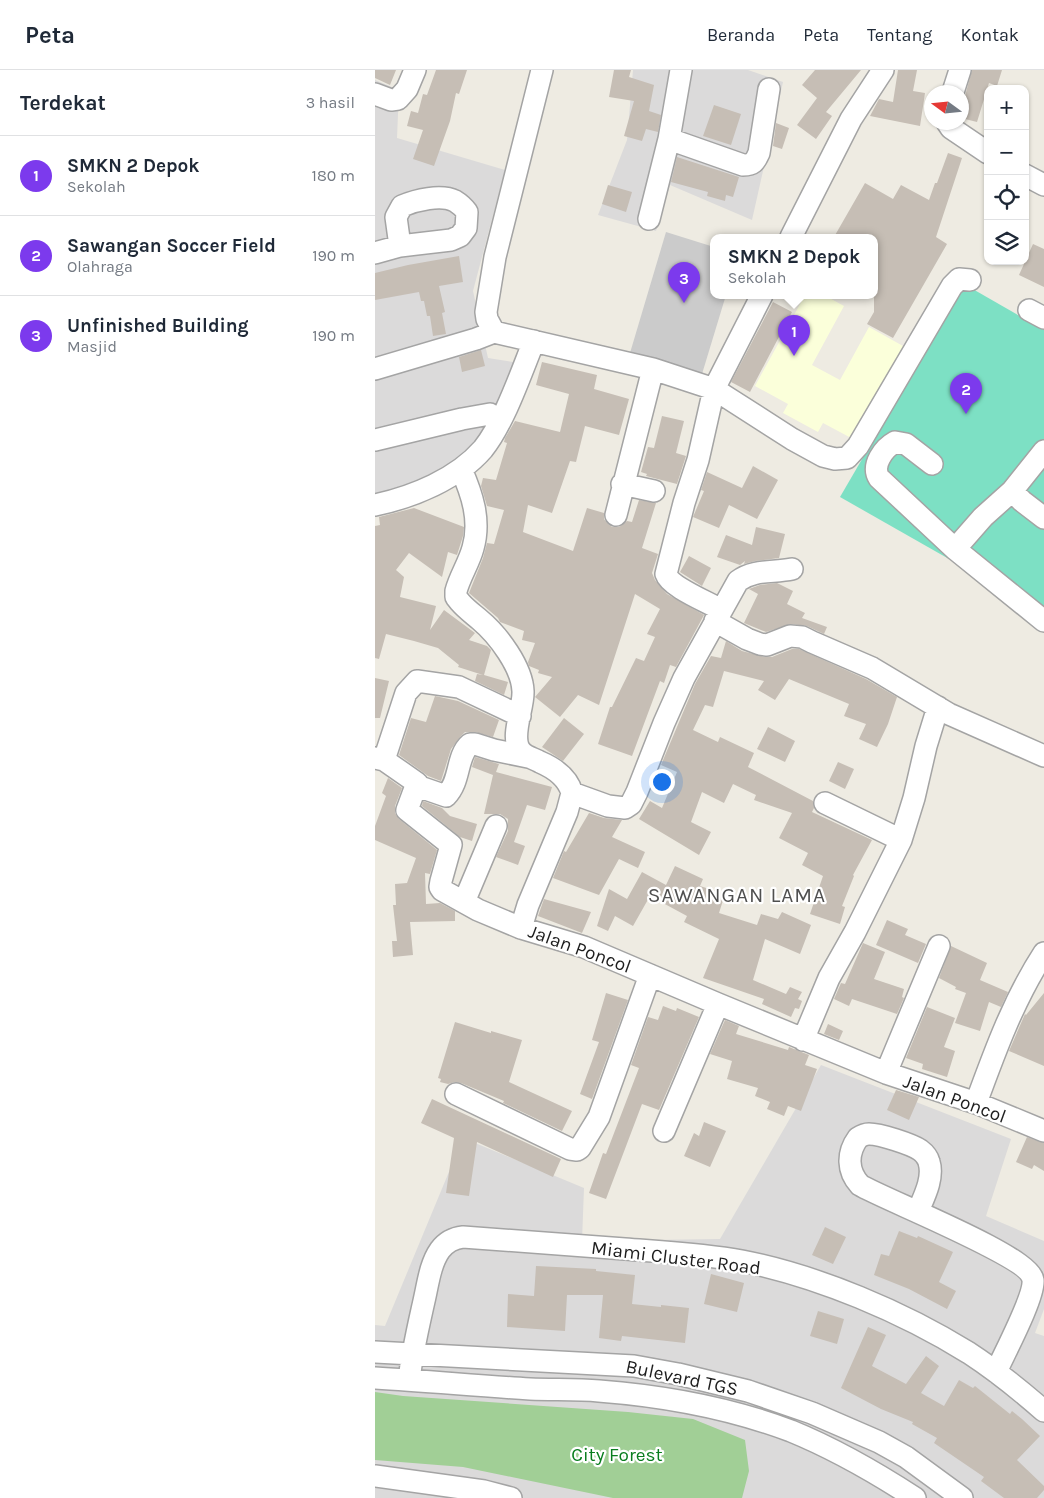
<!DOCTYPE html>
<html lang="id">
<head>
<meta charset="utf-8">
<style>
	body { margin:0; font-family:Karla,sans-serif; background:#f2f2f3; color:#1f2937 }
	.controls { position:absolute; right:15px; top:15px; display:grid; overflow:hidden; border-radius:10px; box-shadow:0 1px 4px #0004 }
	.controls button { width:45px; height:45px; display:grid; place-items:center; padding:0; border:0; border-bottom:1px solid #e0e1e3; background:#fff; color:#1f2937; font:25px sans-serif }
	.compass { position:absolute; left:549px; top:15px; width:45px; height:45px; border-radius:50%; background:#fff; box-shadow:0 1px 4px #0004; rotate:285deg }
	.you { position:absolute; left:286px; top:711px; width:18px; height:18px; margin:-12px; border:4px solid #fff; border-radius:50%; background:#1a73e8; box-shadow:0 0 0 8px #1a73e833 }
	.badge { display:grid; place-items:center; width:32px; height:32px; border-radius:50%; background:#7c3aed; color:#fff; font-size:16px; font-weight:700 }
	.pin { position:absolute; translate:-50% -41px; filter:drop-shadow(0 1px 2px #0008) }
	.pin::after { content:''; position:absolute; top:26px; width:18px; height:15px; background:inherit; clip-path:polygon(0 0,100% 0,50% 100%) }
	.popup { position:absolute; left:335px; top:164px; width:168px; height:65px; box-sizing:border-box; display:grid; place-content:center; border-radius:10px; background:#fff; filter:drop-shadow(0 1px 4px #0005); font-size:16px; white-space:nowrap; color:#747a83 }
	.popup b { font-size:19px; color:#1f2937 }
	.popup::after { content:''; position:absolute; left:50%; top:100%; margin-left:-10px; border:10px solid transparent; border-top-color:#fff }
	.list { margin:0; padding:0; list-style:none }
	h2 { display:flex; justify-content:space-between; align-items:center; height:65px; margin:0; padding:0 20px; font-size:21px }
	h2 small { font-size:16px; font-weight:400; color:#747a83 }
	.list li { display:grid; grid-template-columns:32px 1fr auto; gap:15px; align-items:center; box-sizing:border-box; height:80px; padding:0 20px; border-top:1px solid #e0e1e3 }
	.list b { display:block; font-size:19px; white-space:nowrap }
	.list p { margin:0; font-size:16px; white-space:nowrap; color:#747a83 }
	.list em { font-size:16px; font-style:normal; color:#747a83 }
	.icon { flex:none; width:28px; height:28px; fill:none; stroke:currentColor; stroke-width:2; stroke-linecap:round; stroke-linejoin:round }
	.map { position:relative; flex:none; width:669px; height:1428px; overflow:hidden }
	header { display:flex; align-items:center; gap:30px; box-sizing:border-box; height:70px; padding:0 25px; background:#fff; border-bottom:1px solid #e0e1e3 }
	header strong { font-size:24px }
	nav { display:flex; gap:28px; margin-inline-start:auto; font-size:18px }
	main { display:flex }
	aside { flex:1; background:#fff }
	.map>svg:first-child { display:block }
</style>
</head>
<body>
<header>
<strong>Peta</strong>
<nav><a>Beranda</a><a>Peta</a><a>Tentang</a><a>Kontak</a></nav>
</header>
<main>
<aside>
<h2>Terdekat<small>3 hasil</small></h2>
<ul class="list">
<li><span class="badge">1</span><div><b>SMKN 2 Depok</b><p>Sekolah</p></div><em>180 m</em></li>
<li><span class="badge">2</span><div><b>Sawangan Soccer Field</b><p>Olahraga</p></div><em>190 m</em></li>
<li><span class="badge">3</span><div><b>Unfinished Building</b><p>Masjid</p></div><em>190 m</em></li>
</ul>
</aside>
<div class="map">
<svg width="669" height="1428" viewBox="0 0 669 1428">
	<rect width="100%" height="100%" fill="#eeebe2"/>
	<path fill="#dbdada" d="M258,0H373L408,12L377,150L295,115L281,161L223,145L252,70Z
		M0,10L24,20L22,68L130,100L98,221L113,288L145,293L97,389L0,433Z
		M446,995L636,1069L611,1146L669,1171V1239L660,1263L669,1266V1428H0V1255L10,1256L88,1068L209,1118L207,1171L345,1169Z"/>
	<path fill="#fbffda" d="M430,225H449L469,236L437,295L465,310L494,257L528,276L478,369L448,353L443,362L408,343L413,334L380,316Z"/>
	<path fill="#cbcbcb" d="M291,162L339,177V225H351L327,304L255,283Z"/>
	<path fill="#a1cf96" d="M0,1322L28,1326L253,1342L318,1349L370,1370L374,1401L367,1428H238L88,1397L0,1390Z"/>
	<path fill="#7de0c4" d="M589,214L669,260V543L465,427Z"/>
	<path fill="#c6beb5" d="M0,0H21L15,15L0,8Z
		M61,0H92L84,24L81,23L75,51L59,96L38,89L48,60L32,56L36,41L43,43L48,24L52,25Z
		M239,0H256L254,7L279,15L274,41L286,45L283,62L271,59L267,71L249,66L259,31L234,27Z
		M440,0H486L451,42L457,46L441,69L422,55L442,28L427,15Z
		M523,0H542L538,21L550,23L545,56L495,46L504,29L518,32Z
		M597,0H627L622,16L614,13L602,52L586,48V31L590,26Z
		M339,35L366,44L356,75L328,66Z
		M401,53L414,58L407,79L398,76Z
		M573,83L587,88L561,167L572,174L518,268L492,254L499,242V167H459L490,113L518,129L526,115L554,130L560,113H562Z
		M302,87L364,107L358,127L351,125L350,131L332,126L333,122L296,112Z
		M233,115L257,122L251,142L227,134Z
		M658,174L669,179V217L644,205Z
		M84,186L88,212L64,216L70,242L67,243L71,264L58,266L55,246H52L49,231H46L44,222L0,230V203L33,195Z
		M398,232L417,242L375,322L356,312Z
		M106,280L110,296L87,302L84,287Z
		M167,292L222,305L219,319L254,329L244,365L210,356L201,392L195,391L177,443L153,435L148,462L198,481L212,438L229,443V449L233,454L237,457H244L252,451L257,452L264,430L281,433L267,478L283,484L277,503L280,510L292,524L329,545L301,597L295,595L289,613L285,611L257,686L223,674L235,637H237L261,588L269,591L280,567L272,564L285,539L260,524L224,635L203,625L185,647L160,627L177,607L163,603L164,600L154,596L153,592L160,573L147,570L149,561L125,552L123,548L94,523L108,488L112,473L119,474L129,440L112,436L106,416L108,408L121,410L132,373L129,372L130,368L140,351L185,362L194,324L161,315Z
		M287,346L309,351L301,383L311,386L302,414L271,406L272,404L266,402L273,377L279,378Z
		M378,396L403,410L382,449L354,435L344,458L318,447L329,421L326,420L332,402L367,418Z
		M39,438L89,457L88,466L82,485L73,482L67,507L34,483L21,500L29,507L25,527L61,536L55,560L69,540L100,563L94,570L112,576L116,580L109,605L133,612L129,625L100,611L102,604L108,605L83,597L84,595L63,578L39,571L11,564L4,589L0,588V456L5,455L4,447Z
		M381,457L410,464L404,488L380,491L369,494L370,491L365,495L342,487L351,465L377,475Z
		M314,486L336,498L327,516L305,502Z
		M402,513L418,521L412,534L430,543L427,548L452,557L449,564L432,556L416,554L391,562L369,553L383,524L374,519L385,515Z
		M351,571L367,581L390,587H397L417,579H424L491,609L522,627L513,654L502,677L484,669L491,654L469,646L474,634L414,609L400,630L383,620L389,611L349,601L338,637L330,635L318,660L343,672L345,667L379,683L373,697L438,731L439,738L437,742L497,770L478,805L479,806L467,836L470,837L465,854L435,844L448,806L427,795L433,783L404,768L417,743L379,730L381,725L358,714L349,733L327,722L316,752L336,762L324,785L264,749L275,731L287,738L302,702L286,695L320,614L336,586L346,588Z
		M0,608L14,611L5,648H0Z
		M60,626L83,631L124,650L118,667L100,662H90L86,666L76,679L66,711L53,706L24,685L36,648L51,652Z
		M189,648L209,664L188,691L167,677Z
		M393,657L420,671L410,692L382,679Z
		M100,687L124,694L121,702L177,717L170,740L152,735L139,772L150,776L143,795L121,787L133,761V749L125,744H109L118,705L97,697Z
		M463,692L479,699L470,719L454,711Z
		M13,708L27,718L20,736V743L24,749L62,780L55,804L50,803L51,834L65,833L80,841V851L35,852L38,885L18,887L17,871H22L18,835H21L20,814L32,813L41,788L0,770V756L11,726L7,723Z
		M48,731L67,738L75,746L102,754L97,771L85,767L47,736Z
		M214,743L229,748L247,750L237,767L270,782L263,798L244,789L224,825L178,808L189,781L191,782Z
		M300,796L328,809L325,816L350,824L344,843L382,855L386,844L403,849L407,842L436,855L425,884L390,869L378,910L411,924L415,917L427,922L423,929L427,931L424,939L420,938L416,947L387,934L389,929L328,908L344,869L309,852L312,846L275,826L258,856L240,846L233,861L222,856L234,819L252,829L267,802L291,815Z
		M169,829L216,842L207,863L163,846Z
		M512,850L533,859L530,865L551,874L543,893L501,875Z
		M488,873L510,882L499,909L529,919L527,927L529,928L522,944L477,929L474,936L459,929L466,913L470,914Z
		M576,876L612,893L605,910L633,922L626,937L614,932L605,961L580,953L591,923L580,919L581,917L564,908Z
		M231,923L253,930L217,1029L205,1024L224,972L217,970Z
		M669,923V996L634,981L650,944L651,945Z
		M288,936L301,941L302,938L324,947L284,1040L267,1034L231,1129L214,1123L228,1083L231,1084L264,998L256,995L273,947L283,950Z
		M552,937L580,948L569,977L580,981L572,1007L547,999L548,994L531,988Z
		M350,950L364,956L361,964L413,980L414,977L434,985L430,995L442,999L426,1041L413,1036L409,1046L392,1039L395,1032L380,1026L383,1018L352,1009L357,991L335,984Z
		M80,952L116,963V961L147,970L134,1012L197,1041L187,1061L128,1033L129,1031L86,1013L80,1012L73,1014L65,1012L66,1009L63,1008Z
		M453,954L468,961L464,970L449,964Z
		M521,1020L544,1027L534,1050L512,1040Z
		M57,1029L186,1089L178,1107L102,1072L94,1126L71,1123L79,1068L46,1053Z
		M329,1052L351,1061L335,1097L309,1086L319,1063L324,1066Z
		M652,1067L669,1073V1101L659,1095L657,1099L641,1092Z
		M450,1157L471,1167L458,1194L437,1185Z
		M524,1161L542,1168L543,1166L578,1182L564,1212L581,1221L572,1239L534,1219L499,1205L506,1184L514,1186Z
		M161,1196L221,1199V1201L260,1205L257,1234L286,1237V1235L314,1238L310,1273L247,1266L246,1271L224,1268L228,1225H192L190,1261L132,1257L133,1224L159,1226Z
		M336,1204L369,1213L362,1242L329,1234Z
		M443,1241L469,1249L462,1274L435,1266Z
		M493,1257L511,1265L497,1296L531,1314L551,1286L564,1296L546,1323L569,1336L584,1310L598,1318L600,1316L635,1344L637,1341L647,1349L665,1366L642,1390L669,1416V1420L662,1428H629L606,1411L609,1407L559,1373L562,1368L537,1354L538,1352L506,1339L466,1318Z"/>
	<g fill="none" stroke-linecap="round" stroke-linejoin="round">
		<g stroke="#a4a4a4" stroke-width="24">
			<path id="minor" d="M578,22L585,0
				M0,24L16,30L23,29L32,19L40,0
				M572,52L576,58L613,83
				M294,69L368,95C378,95 380,92 384,83L394,19
				M650,105L669,115
				M274,149L294,69L306,0
				M416,167L476,49L508,0
				M0,183L25,176L76,170L85,166L91,158L92,142C89,138 85,134 80,131C66,124 41,130 27,136L21,147L25,176
				M654,240L669,248
				M119,262L112,249L111,242L120,187L167,0
				M0,299L101,269L119,262L278,299L339,319L417,369L448,386L460,389L472,388L483,376L577,216L584,209L595,210
				M0,370L87,349L115,344
				M669,381L637,421L647,431L669,448
				M557,394L531,374L520,372C509,378 496,395 504,408L580,479
				M86,399C97,424 106,450 98,478C94,493 85,506 81,521V527L85,532C91,539 98,544 105,550C123,565 147,597 148,621C149,638 135,666 145,680C150,687 158,688 165,692C179,698 193,708 197,723L192,742L153,835L146,858L209,877L343,934L511,1003L601,1033L669,1061
				M247,414L279,421
				M637,421L608,447L580,479L669,551
				M0,435C38,427 82,409 108,379C129,353 146,303 159,271
				M241,445L278,299
				M346,540C333,532 295,517 291,504L309,433L323,390L339,319L387,225
				M340,551L372,569L385,574L392,575L415,566L427,567L437,572L497,598L574,644L669,686
				M0,688L9,690L31,623L42,611L84,617L145,646
				M9,690L42,713L32,740L76,775L66,811L65,817L67,820L103,840L146,858
				M42,716L71,726C86,711 81,686 95,674H100L119,680L153,687
				M197,723L233,736L250,738L256,734L262,722L289,653L309,608L363,511C379,499 398,503 417,499
				M450,733L526,770
				M89,832L121,756
				M428,970L454,908L480,862L526,770L539,728L551,676L563,637
				M511,1003L564,876
				M81,1024L195,1079L202,1080L205,1078L224,1047L275,905
				M601,1033C620,981 639,929 669,883
				M289,1061L343,934
				M543,1141C549,1127 559,1108 554,1092C553,1088 549,1083 545,1080C536,1074 505,1064 494,1064C490,1064 486,1066 483,1068C472,1083 472,1101 485,1115C510,1130 655,1186 658,1210C660,1226 629,1284 621,1302
				M0,1282L259,1296L303,1304L373,1321L437,1343L504,1372L531,1387L587,1428
				M0,1308C52,1311 104,1316 155,1319C178,1320 201,1319 224,1321C289,1326 355,1338 416,1361C460,1379 500,1402 540,1428
				M34,1310C37,1283 43,1258 49,1231C53,1214 55,1194 65,1180C71,1172 79,1168 88,1167C142,1171 196,1175 250,1179C289,1182 329,1184 367,1191C443,1206 528,1242 594,1283C620,1300 645,1320 669,1341
				M0,1406L109,1421L136,1428"/>
		</g>
		<use href="#minor" stroke="#fff" stroke-width="21"/>
	</g>
	<g text-anchor="middle" stroke-width="4.5" stroke-linejoin="round" paint-order="stroke">
		<g font-size="19" fill="#1d1d1d" stroke="#fff">
			<text transform="translate(205 878) rotate(20)" y="7">Jalan Poncol</text>
			<text transform="translate(580 1028) rotate(20)" y="7">Jalan Poncol</text>
			<text transform="translate(301 1187) rotate(7)" y="7">Miami Cluster Road</text>
			<text transform="translate(307 1307) rotate(12)" y="7">Bulevard TGS</text>
		</g>
		<g font-size="19" fill="#097d1e" stroke="#fff">
			<text x="242" y="1391">City Forest</text>
		</g>
		<g font-size="21" letter-spacing="1" fill="#505050" stroke="#fff">
			<text x="362" y="832">SAWANGAN LAMA</text>
		</g>
	</g>
</svg>
<div class="controls">
<button>+</button>
<button>−</button>
<button><svg class="icon" aria-label="locate" viewBox="0 0 24 24"><circle cx="12" cy="12" r="6"/><path d="M12 2v4M12 18v4M2 12h4M18 12h4"/></svg></button>
<button><svg class="icon" aria-label="layers" viewBox="0 0 24 24"><path d="M12 4l9 5-9 5-9-5zM3 14l9 5 9-5"/></svg></button>
</div>
<svg class="compass" viewBox="-18 -18 36 36"><path d="M0-13l5 13h-10z" fill="#e53935"/><path d="M0 13l5-13h-10z" fill="#747a83"/></svg>
<div class="you"></div>
<div class="pin badge" style="left:419px;top:286px">1</div>
<div class="popup"><b>SMKN 2 Depok</b>Sekolah</div>
<div class="pin badge" style="left:591px;top:344px">2</div>
<div class="pin badge" style="left:309px;top:233px">3</div>
</div>
</main>
</body>
</html>
